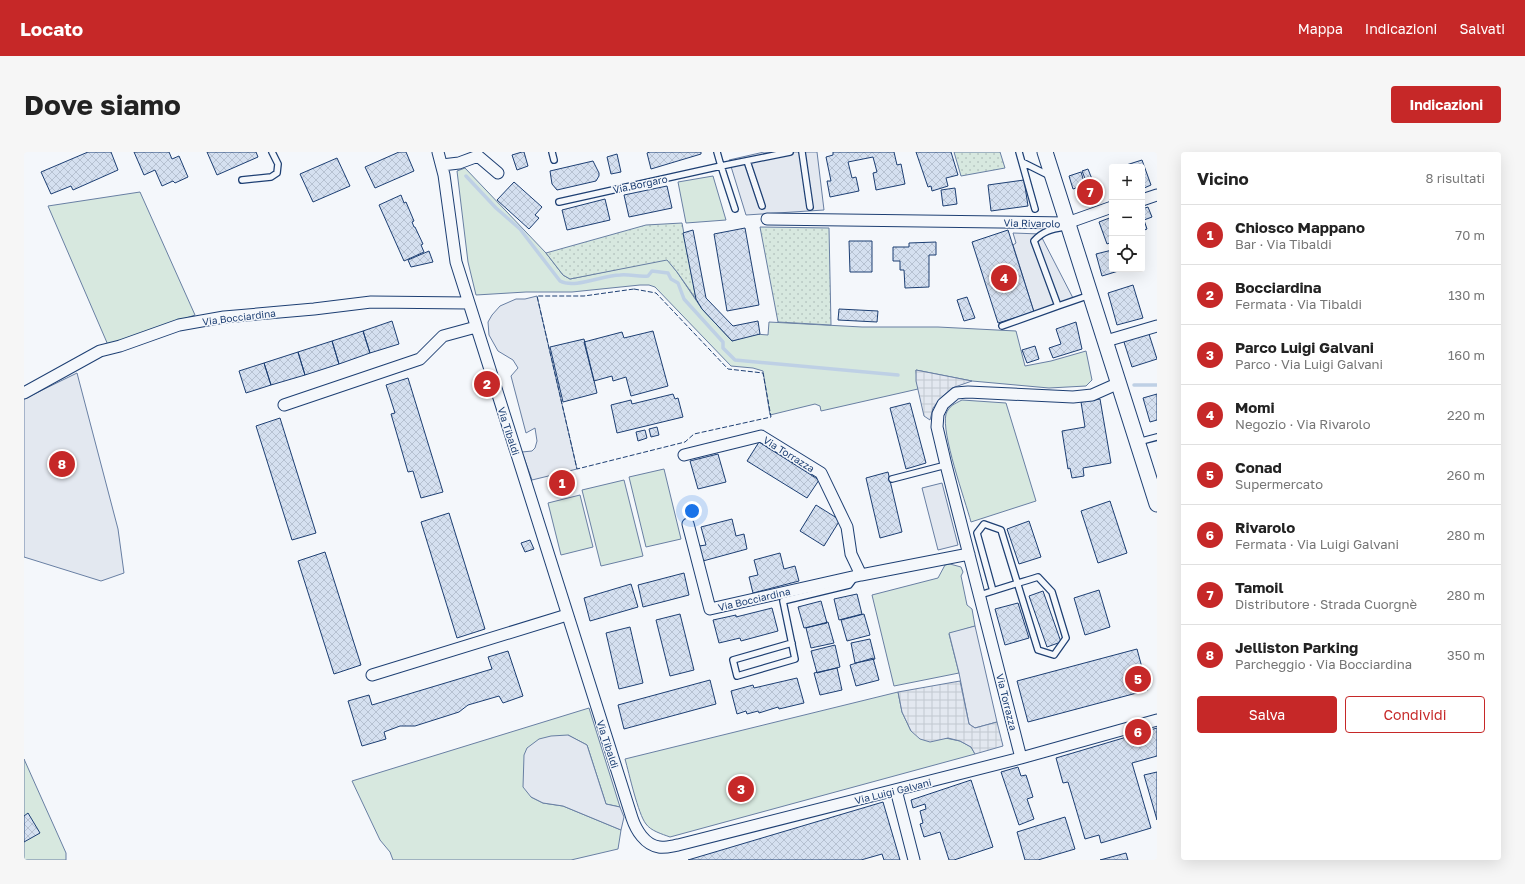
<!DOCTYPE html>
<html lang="it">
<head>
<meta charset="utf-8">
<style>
	body { margin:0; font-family:"Golos Text",sans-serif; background:#f6f6f6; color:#222 }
	.controls { position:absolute; right:12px; top:12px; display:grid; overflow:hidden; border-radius:4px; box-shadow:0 4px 16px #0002 }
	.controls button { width:36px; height:36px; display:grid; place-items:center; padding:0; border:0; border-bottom:1px solid #e0e0e0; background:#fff; color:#222; font:20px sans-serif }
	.you { position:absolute; left:668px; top:359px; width:14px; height:14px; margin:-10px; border:3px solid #fff; border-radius:50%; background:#1a73e8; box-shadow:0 0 0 6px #1a73e833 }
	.badge { display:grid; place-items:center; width:26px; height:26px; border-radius:50%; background:#c62828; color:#fff; font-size:13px; font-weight:700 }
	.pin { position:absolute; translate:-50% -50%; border:2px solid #fff; box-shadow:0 1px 4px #0006 }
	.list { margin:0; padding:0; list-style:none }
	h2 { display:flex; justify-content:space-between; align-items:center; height:52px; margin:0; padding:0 16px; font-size:17px }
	h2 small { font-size:13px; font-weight:400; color:#767676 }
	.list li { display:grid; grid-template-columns:26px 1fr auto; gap:12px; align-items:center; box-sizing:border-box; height:60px; padding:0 16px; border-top:1px solid #e0e0e0 }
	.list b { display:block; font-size:15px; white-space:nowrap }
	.list p { margin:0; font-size:13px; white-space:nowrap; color:#767676 }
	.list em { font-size:13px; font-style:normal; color:#767676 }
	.actions { display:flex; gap:8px; padding:12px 16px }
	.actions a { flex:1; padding:9px 0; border:1px solid #c62828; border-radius:4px; text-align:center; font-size:14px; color:#c62828 }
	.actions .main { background:#c62828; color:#fff }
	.icon { flex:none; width:22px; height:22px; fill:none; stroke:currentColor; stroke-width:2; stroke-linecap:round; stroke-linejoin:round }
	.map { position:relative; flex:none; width:1133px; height:708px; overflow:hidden; border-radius:4px }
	header { display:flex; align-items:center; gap:24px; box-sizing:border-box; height:56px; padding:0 20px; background:#c62828; color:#fff }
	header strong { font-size:19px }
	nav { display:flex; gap:22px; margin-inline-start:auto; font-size:14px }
	.intro { display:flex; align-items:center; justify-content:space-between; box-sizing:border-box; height:96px; padding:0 24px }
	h1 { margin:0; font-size:28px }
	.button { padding:10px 18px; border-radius:4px; background:#c62828; color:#fff; font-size:14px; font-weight:700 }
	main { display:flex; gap:24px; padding:0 24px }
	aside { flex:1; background:#fff; border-radius:4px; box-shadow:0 4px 16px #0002 }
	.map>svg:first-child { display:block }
</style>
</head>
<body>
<header>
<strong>Locato</strong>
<nav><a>Mappa</a><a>Indicazioni</a><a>Salvati</a></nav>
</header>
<div class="intro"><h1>Dove siamo</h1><a class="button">Indicazioni</a></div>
<main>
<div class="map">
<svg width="1133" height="708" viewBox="0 0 1133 708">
	<defs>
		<pattern id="garden-dots" width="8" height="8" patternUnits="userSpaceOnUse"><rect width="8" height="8" fill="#d7e8df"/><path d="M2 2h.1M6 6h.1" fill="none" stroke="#b8c8c3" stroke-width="1.8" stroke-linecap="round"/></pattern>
		<pattern id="plaza-grid" width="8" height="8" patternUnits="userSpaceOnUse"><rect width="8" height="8" fill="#e3e8f0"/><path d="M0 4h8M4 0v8" fill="none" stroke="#c2c8d1"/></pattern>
		<pattern id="building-cross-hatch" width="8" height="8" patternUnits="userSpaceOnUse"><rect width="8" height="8" fill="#d5e0f0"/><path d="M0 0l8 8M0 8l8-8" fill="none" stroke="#b6c1d1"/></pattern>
	</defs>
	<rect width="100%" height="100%" fill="#f4f7fb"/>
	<path fill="#d7e8df" stroke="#687fa3" d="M441,16L522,101L539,123L546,127L643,107L653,120L678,157L708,189L731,182L744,183L745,170L838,175H914L992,179L1001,214L1027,209L1062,199L1068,228L1062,234L1025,236L948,229L892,218L894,237L797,259L796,254L791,252L746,263L739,219L729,216L707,214L631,135L625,133H616L548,140H502L452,143L444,110L433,19Z
		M689,24L702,68L662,71L654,30Z
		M116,40L171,163L84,193L24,54Z
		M938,248L982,251L1012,349L947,370C941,348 917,281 922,262C925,254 930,252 938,248Z
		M640,317L657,387L622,395L605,325Z
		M600,328L619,404L577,414L558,338Z
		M556,343L569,395L537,403L524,351Z
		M926,412L937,415L939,420L937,424L943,453L948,457L951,474L925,482L935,521L870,534L848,443L914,426L921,413Z
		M874,540L878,560L887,579L936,589L947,595L951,602L646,685C638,682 627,679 622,672C614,662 605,621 601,607Z
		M565,556L596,655L582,652L563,593L544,583L507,645L519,651L539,654L597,678L594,697L547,708H369L366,700L356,688L328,629Z
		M0,607L42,701V708H0Z"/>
	<path fill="url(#garden-dots)" stroke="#687fa3" d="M930,0H976L981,16L937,24Z
		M658,71L672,147L653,120L643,108L546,127L539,123L522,101L622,73Z
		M736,75L805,76L807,173L754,170Z"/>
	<path fill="#e3e8f0" stroke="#687fa3" d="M740,0H793L800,58L722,63L705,8Z
		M989,81L1016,82L1050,148L1010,160L989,93L992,91Z
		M513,144L553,317L508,328L498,300L508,299L511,296L513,289L511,276L502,281L487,224L494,216L489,208L474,199L465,183L464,170L468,163L476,154L492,147H501Z
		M53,221L94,377L100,421L77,429L0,405V247Z
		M918,331L934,393L914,398L898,336Z
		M951,474L973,570L951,576L945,572L935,521L925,481Z
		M544,583L563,593L582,652L596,655L600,665L597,678L539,654L519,651L507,645L499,635L500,603L503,596L515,587L527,584Z"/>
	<path fill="url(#plaza-grid)" stroke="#687fa3" d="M892,218L948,229L928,236L916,247L909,256L906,268L900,264L892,229Z
		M936,529L945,572L951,576L973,570L979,594L951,602L947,595L936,589L924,586L906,590L896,587L887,579L878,560L874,540Z"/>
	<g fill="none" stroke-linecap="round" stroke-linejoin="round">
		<path stroke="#bed0e5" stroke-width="3.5" d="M442,24L472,56L496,77L536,129C551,137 579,123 596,123C606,122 614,125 624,124L628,119L644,121L647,127L654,131L660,147L699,190V196L711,208L874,223
			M1110,233H1133"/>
	</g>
	<path fill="url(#building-cross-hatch)" stroke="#1d3f73" d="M64,0H87L94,18L49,38L47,34L27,42L17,20Z
		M110,0H145L148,7L155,4L164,25L151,31L149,29L138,34L131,18L120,23Z
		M183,0H232L234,5L193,23Z
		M375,0H382L390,19L351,36L341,15Z
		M498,0H500L504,14L493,18L488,3Z
		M626,0H677V2L627,17L623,1Z
		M809,0H870L873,13L877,12L881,32L852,38L849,21L853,20L849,5L824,10L828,26L832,25L835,39L806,45L803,29H807L802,5L809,3Z
		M892,0H927L934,23L922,26L924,34L908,39L907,34L904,35Z
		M593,2L597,20L587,22L583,5Z
		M313,6L326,34L289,50L276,22Z
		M1118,8L1127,33L1118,37V15L1099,14Z
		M569,9L575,21V24L572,29L533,38L528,32L526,19Z
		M1064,17L1070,32L1064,34L1058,19Z
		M1057,20L1061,33L1049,37L1045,24Z
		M1000,28L1004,54L967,59L964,33Z
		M490,30L518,55L511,63L515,66L505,77L473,48Z
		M643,34L648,56L605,65L600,43Z
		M931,36L933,52L919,54L917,38Z
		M377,43L380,51L382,50L390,69L388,70L390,75H391L399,92L397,93L400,100L380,109L355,53Z
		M581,47L586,68L543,78L538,58Z
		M1124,55L1128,65L1120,68L1123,77L1118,79V57Z
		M1088,65V90L1083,92L1075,70Z
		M721,76L735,153L703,159L690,82Z
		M669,78L682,146L709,174L734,169L736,182L708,189L678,157L672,147L659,81Z
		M984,78L1010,160L974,171L948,90Z
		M825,89H848V120H826Z
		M912,90V103H905V135L881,136L880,118H876V109H869V95H885V91Z
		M1088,98V117H1101L1078,124L1072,102Z
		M405,99L409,110L387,115L384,108Z
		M1109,133L1119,166L1093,173L1084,141Z
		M943,145L951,166L940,169L933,148Z
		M815,157L854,159L853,170L814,168Z
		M368,169L375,192L346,201L339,179Z
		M1052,170L1058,197L1029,206L1025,196L1037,192L1032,177Z
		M339,179L346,201L315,212L308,189Z
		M629,179L644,234L607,244L602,225L589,229L588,224L570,229L560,190L598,180L600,186Z
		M1124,179L1133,207L1108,215L1099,187Z
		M560,187L573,241L539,250L526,195Z
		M308,189L315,212L281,223L274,200Z
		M1011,194L1015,207L1003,211L998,198Z
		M274,200L281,223L247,233L240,211Z
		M240,211L247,233L222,241L215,219Z
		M384,226L419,340L397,346L389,319L384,320L367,262L371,261L362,233Z
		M649,242L651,247L654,246L659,265L593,281L587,253L607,248L608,252Z
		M1133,242V268L1126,270L1119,246Z
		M1076,247L1087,311L1059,316L1060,324L1048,326L1046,316L1044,317L1038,279L1061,275L1057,250Z
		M886,251L902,311L882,317L866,256Z
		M256,266L292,381L268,388L232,274Z
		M633,275L635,283L627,285L625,277Z
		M621,278L623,286L614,289L612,280Z
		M735,290L795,328L783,346L723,309Z
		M694,302L702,330L674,337L666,309Z
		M864,320L878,380L856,386L842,326Z
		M547,323L549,334L529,339L526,328Z
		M1086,349L1103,401L1074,411L1057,359Z
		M792,353L816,368L800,394L776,379Z
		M425,361L461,477L433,486L397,370Z
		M708,367L712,384L720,382L723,397L679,409L675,394L682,393L677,375Z
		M1005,369L1017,405L995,412L983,377Z
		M506,388L510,397L501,400L497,391Z
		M301,400L337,513L310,522L274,409Z
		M756,401L760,417L771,414L775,429L729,441L725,425L734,423L730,408Z
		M660,421L665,443L619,455L614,433Z
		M607,432L614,455L566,469L560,446Z
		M1075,438L1086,475L1061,483L1050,446Z
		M1019,439L1037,490L1023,495L1005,444Z
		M833,442L838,462L815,468L810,447Z
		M797,449L803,471L780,476L774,455Z
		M994,451L1005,486L981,493L971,457Z
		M748,456L754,479L717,489L716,486L695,491L689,468L712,463V465Z
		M656,462L670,518L646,524L632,468Z
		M840,462L846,483L823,489L817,468Z
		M804,470L810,491L787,496L782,476Z
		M606,475L619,531L595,537L582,481Z
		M846,487L851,507L831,511L827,491Z
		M811,493L816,515L793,521L787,499Z
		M1113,497L1124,538L1004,570L993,529Z
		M484,499L499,544L479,551L475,544L444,553L435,560L391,574H376L360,580L362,587L338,594L324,549L345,543L348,553L468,517L464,505Z
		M849,506L855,528L832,534L826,513Z
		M813,516L818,538L796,543L790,521Z
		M773,526L780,551L755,557L754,555L735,561L734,559L723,562L722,559L713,562L707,539L729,533L730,536Z
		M686,528L692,552L600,577L594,553Z
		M1133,576V604L1108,611L1127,676L1077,691L1075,683L1061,687L1044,630L1039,631L1032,606Z
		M994,615L997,624L1002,623L1009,645L1003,647L1010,667L995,673L977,620Z
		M1133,620V668L1120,623Z
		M947,628L969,695L930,708H925L916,680L900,685L896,672L899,671L896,659L902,657L901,652L889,656L887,648Z
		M859,650L876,708H860L858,702L837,708H664Z
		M4,661L16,681L0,690V664Z
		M1041,665L1051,697L1014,708H1001L993,680Z
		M1102,701L1104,708H1076Z"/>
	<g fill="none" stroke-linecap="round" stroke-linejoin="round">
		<g stroke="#1d3f73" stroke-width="8">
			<path id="lane" d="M528,0L530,8
				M778,0L786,55
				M995,0L1011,57
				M723,9L738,54
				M998,10L1026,24
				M218,28L247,25L253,21L254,12L248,0
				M535,50L697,14L693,0
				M711,57L697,14L766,0
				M1034,154L1066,143
				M978,174L1034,154L1010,89C1019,79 1028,77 1040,75
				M1114,290L1133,285
				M868,327L922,313
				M956,443C975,437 994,431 1014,425L1028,440L1042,486L1030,503L1014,498L977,378L960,372L953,381L969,439
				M768,491L709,508L713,524L771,507L759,449L825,433L831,425"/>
		</g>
		<g stroke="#1d3f73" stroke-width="13">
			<path id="street" d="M414,0L420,23L432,110L608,666C612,678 621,693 635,695C641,696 648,694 654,693L997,606L1133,568
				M418,13L435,11L454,4L474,21
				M1118,48L1133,43
				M743,67L1043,71L1088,55
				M1082,189L1133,174
				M0,241L76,199L96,194L155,173L200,165L290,157L347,150L444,151
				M260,253L396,207L419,184L452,175
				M660,303L737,284L797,321L823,375L827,402L837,423L945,402
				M664,372L686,457L837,423
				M348,523L543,463
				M997,606L922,313L913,275L914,262L919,252L932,241L944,240L1049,245L1068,243L1095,231
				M872,638L890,708"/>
		</g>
		<g stroke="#1d3f73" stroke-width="17">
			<path id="secondary" d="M1021,0L1133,352"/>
		</g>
		<use href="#lane" stroke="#f4f7fb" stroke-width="5.5"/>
		<use href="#street" stroke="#f4f7fb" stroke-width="11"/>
		<use href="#secondary" stroke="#f4f7fb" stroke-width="15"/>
		<path stroke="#1d3f73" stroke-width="1" stroke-dasharray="5 2" stroke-linecap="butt" d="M610,137L632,141L704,217L739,221L747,265L670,282L661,290L553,317L513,144H560Z"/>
	</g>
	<g text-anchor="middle" stroke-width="3" stroke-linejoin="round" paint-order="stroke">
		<g font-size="10" fill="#1d3f73" stroke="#f4f7fb">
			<text transform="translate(616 32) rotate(-12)" y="4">Via Borgaro</text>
			<text transform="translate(1008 71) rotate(1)" y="4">Via Rivarolo</text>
			<text transform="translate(215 165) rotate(-7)" y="4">Via Bocciardina</text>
			<text transform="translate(485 279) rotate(72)" y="4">Via Tibaldi</text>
			<text transform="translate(765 302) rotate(32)" y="4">Via Torrazza</text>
			<text transform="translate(730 447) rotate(-13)" y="4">Via Bocciardina</text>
			<text transform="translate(983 550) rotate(76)" y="4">Via Torrazza</text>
			<text transform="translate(584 592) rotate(72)" y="4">Via Tibaldi</text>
			<text transform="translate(869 639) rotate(-14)" y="4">Via Luigi Galvani</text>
		</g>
	</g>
</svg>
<div class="controls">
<button>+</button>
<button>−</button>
<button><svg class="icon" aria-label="locate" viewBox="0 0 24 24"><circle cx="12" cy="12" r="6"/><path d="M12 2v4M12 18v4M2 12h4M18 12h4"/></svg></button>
</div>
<div class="you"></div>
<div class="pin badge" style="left:538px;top:331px">1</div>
<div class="pin badge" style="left:463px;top:232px">2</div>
<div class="pin badge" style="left:717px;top:637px">3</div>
<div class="pin badge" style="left:980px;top:126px">4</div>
<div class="pin badge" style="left:1114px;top:527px">5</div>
<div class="pin badge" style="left:1114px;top:580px">6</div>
<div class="pin badge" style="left:1066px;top:40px">7</div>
<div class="pin badge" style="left:38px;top:312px">8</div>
</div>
<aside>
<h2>Vicino<small>8 risultati</small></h2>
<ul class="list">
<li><span class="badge">1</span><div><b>Chiosco Mappano</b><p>Bar · Via Tibaldi</p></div><em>70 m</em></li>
<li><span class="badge">2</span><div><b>Bocciardina</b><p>Fermata · Via Tibaldi</p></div><em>130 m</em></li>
<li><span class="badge">3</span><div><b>Parco Luigi Galvani</b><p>Parco · Via Luigi Galvani</p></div><em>160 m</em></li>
<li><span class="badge">4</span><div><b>Momi</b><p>Negozio · Via Rivarolo</p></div><em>220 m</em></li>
<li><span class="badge">5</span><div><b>Conad</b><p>Supermercato</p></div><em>260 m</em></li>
<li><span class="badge">6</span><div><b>Rivarolo</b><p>Fermata · Via Luigi Galvani</p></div><em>280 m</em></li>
<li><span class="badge">7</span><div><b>Tamoil</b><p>Distributore · Strada Cuorgnè</p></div><em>280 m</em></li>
<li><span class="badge">8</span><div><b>Jelliston Parking</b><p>Parcheggio · Via Bocciardina</p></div><em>350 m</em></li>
</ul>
<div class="actions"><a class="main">Salva</a><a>Condividi</a></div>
</aside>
</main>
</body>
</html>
